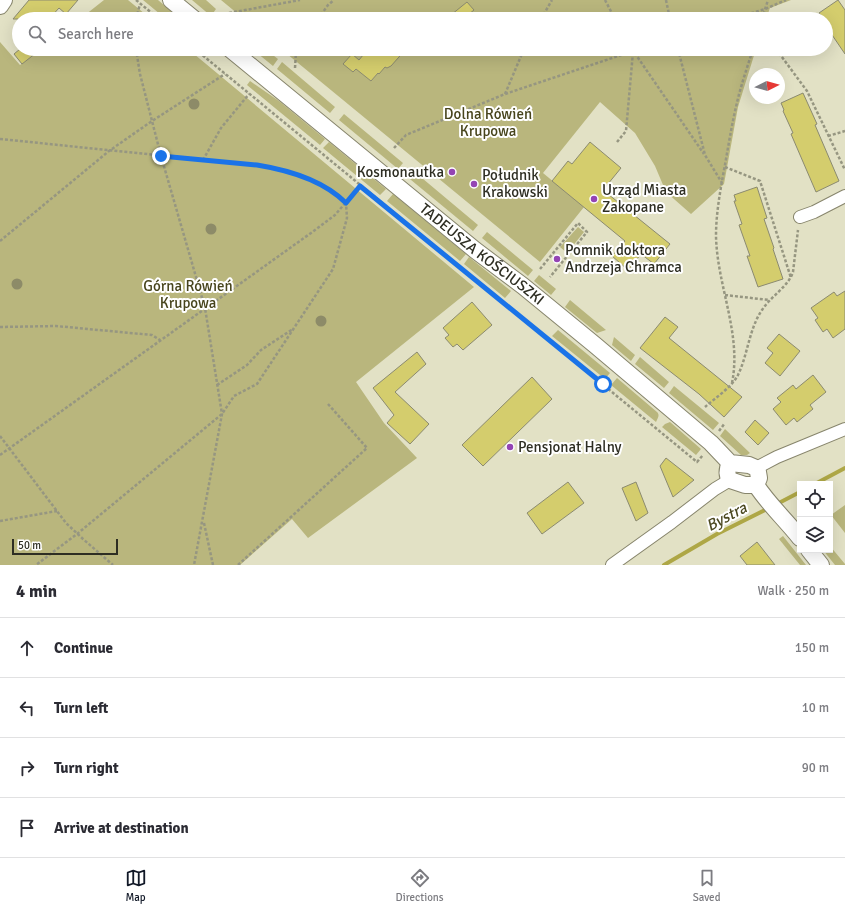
<!DOCTYPE html>
<html lang="en">
<head>
<meta charset="utf-8">
<style>
	body { margin:0; font-family:Signika,sans-serif; background:#f2f2f3; color:#2b2b33 }
	.controls { position:absolute; right:12px; bottom:12px; display:grid; overflow:hidden; border-radius:0px; box-shadow:0 4px 16px #0002 }
	.controls button { width:36px; height:36px; display:grid; place-items:center; padding:0; border:0; border-bottom:1px solid #e1e1e2; background:#fff; color:#2b2b33; font:20px sans-serif }
	.compass { position:absolute; left:749px; top:68px; width:36px; height:36px; border-radius:50%; background:#fff; box-shadow:0 4px 16px #0002; rotate:84deg }
	.scale { position:absolute; left:12px; bottom:10px; width:106px; box-sizing:border-box; padding-left:4px; border:2px solid #2e2e23; border-top:0; font-size:11px; line-height:14px; white-space:nowrap; color:#2e2e23; -webkit-text-stroke:3px #fff; paint-order:stroke }
	.stop { position:absolute; width:12px; height:12px; margin:-9px; border:3px solid #1a73e8; border-radius:50%; background:#fff }
	.stop.end { background:#1a73e8; border-color:#fff; box-shadow:0 1px 4px #0008 }
	.list { margin:0; padding:0; list-style:none }
	h2 { display:flex; justify-content:space-between; align-items:center; height:52px; margin:0; padding:0 16px; font-size:17px }
	h2 small { font-size:13px; font-weight:400; color:#7c7c81 }
	.list li { display:grid; grid-template-columns:26px 1fr auto; gap:12px; align-items:center; box-sizing:border-box; height:60px; padding:0 16px; border-top:1px solid #e1e1e2 }
	.list b { display:block; font-size:15px; white-space:nowrap }
	.list em { font-size:13px; font-style:normal; color:#7c7c81 }
	.icon { flex:none; width:22px; height:22px; fill:none; stroke:currentColor; stroke-width:2; stroke-linecap:round; stroke-linejoin:round }
	.map { position:relative; flex:none; width:845px; height:565px; overflow:hidden }
	.search { position:absolute; background:#fff; box-shadow:0 4px 16px #0002; left:12px; right:12px; top:12px; height:44px; display:flex; align-items:center; gap:10px; box-sizing:border-box; padding:0 14px; border-radius:22px; color:#7c7c81; font-size:15px }
	.sheet { height:292px; background:#fff }
	nav { display:flex; justify-content:space-around; align-items:center; box-sizing:border-box; height:56px; border-top:1px solid #e1e1e2; background:#fff; font-size:11px; color:#7c7c81 }
	nav a { display:grid; justify-items:center; gap:2px }
	nav .on { color:#111827 }
	.map>svg:first-child { display:block }
</style>
</head>
<body>
<div class="map">
<svg width="845" height="565" viewBox="0 0 845 565">
	<rect width="100%" height="100%" fill="#e2e1c5"/>
	<path fill="#b9b67d" d="M104,0H128L151,19H80Z
		M143,0H158L180,19H166Z
		M192,0H206L216,9L211,16Z
		M221,0H791L770,8L766,19H244Z
		M0,42L20,65L41,49H188L474,287L356,382L384,423L417,458L308,538L292,519L240,565H0Z
		M252,49H265L278,59L273,66Z
		M281,49H756L738,107L724,184L691,214L666,192L655,166L635,133L600,102L543,173L584,207L540,262Z
		M282,62L335,107L330,113L277,69Z
		M250,81L279,101L325,139L320,145L247,85Z
		M344,114L403,163L398,169L339,120Z
		M329,142L386,189L380,195L323,148Z
		M410,168L478,225L473,231L405,175Z
		M393,194L466,254L460,261L387,201Z
		M578,227L584,232L567,253L560,247Z
		M487,232L533,270L528,276L482,238Z
		M469,257L511,291L505,298L464,264Z
		M539,275L556,289L551,295L534,281Z
		M570,300L606,330L597,333L565,307Z
		M558,330L610,373L605,379L552,336Z
		M614,337L635,355L631,361L612,345Z
		M640,357L669,382L664,388L635,364Z
		M617,378L657,412C660,415 658,418 656,422L611,385Z
		M674,386L719,423L713,430L669,393Z
		M670,422L701,449L696,455L662,427L665,424Z
		M725,429L750,453L747,455H741L720,436Z
		M845,505V533L831,515Z
		M783,536L806,565H800L779,539Z
		M830,546L845,564V565H835L823,550H830Z"/>
	<g fill="none" stroke-linecap="round" stroke-linejoin="round">
		<path stroke="#aea746" stroke-width="4" d="M815,484L845,468
			M775,505L800,492
			M664,565L717,534L769,508"/>
	</g>
	<path fill="#d4cd6d" stroke="#8b8a70" d="M29,0H78L66,14L59,8L49,19H13Z
		M838,0L845,10V54L826,26V19H821L823,18L819,13Z
		M467,2L474,10L469,14L474,19H446Z
		M20,49H41L22,64L14,54Z
		M368,49H406L391,66L387,68L385,67L379,74L378,73L371,81L356,69L353,72L343,64L352,54L359,60Z
		M803,93L817,124L815,125L839,181L816,192L791,134L793,133L783,111L784,110L781,103Z
		M590,142L621,168L603,190L670,244L654,264L641,254L628,270L612,256L625,241L552,181L568,161L572,164Z
		M757,187L767,218L764,219L774,248L773,249L783,279L758,287L747,256H750L739,225L742,224L734,201H736L734,195Z
		M845,291V329L833,338L827,329L823,332L815,320L818,318L811,308L834,292L837,296Z
		M472,302L492,325L463,350L457,344L453,347L445,338L449,335L443,328Z
		M665,317L678,327L669,338L742,397L724,417L699,394L640,348Z
		M779,334L800,351L780,376L765,363L773,353L767,348Z
		M417,352L426,364L395,392L429,424L410,444L387,423L394,415L373,388Z
		M813,375L826,392L810,405L813,409L797,422L794,418L786,425L773,409L781,402L777,398L793,385L796,389Z
		M532,377L552,399L483,466L462,445Z
		M755,420L769,433L758,445L745,432Z
		M666,458L694,480L673,497L660,466Z
		M568,482L584,503L542,534L527,513Z
		M636,482L648,513L636,521L622,488Z
		M757,542L775,565H747L740,556Z"/>
	<g fill="none" stroke-linecap="round" stroke-linejoin="round">
		<g stroke="#87856c" stroke-width="14">
			<path id="minor" d="M800,217L814,212L845,196
				M756,468L777,457L845,429
				M612,565L672,522L715,489L730,480"/>
		</g>
		<g stroke="#87856c" stroke-width="18">
			<g id="tertiary">
				<path d="M171,0L194,19"/>
				<path d="M0,6L4,0"/>
				<path id="s1" d="M230,49L475,250L523,286L595,345L711,443L730,463L749,465L756,468L758,472L759,478L756,485"/>
				<path d="M730,463C727,469 726,474 730,480L745,485H756"/>
				<path d="M756,485C769,505 786,520 800,538"/>
				<path d="M809,550L821,565"/>
			</g>
		</g>
		<path stroke="#969681" stroke-width="2.5" stroke-dasharray="3 2" stroke-linecap="butt" d="M136,0L159,19
			M605,0L615,19
			M666,0L670,19
			M229,13L300,0
			M136,19L140,4
			M318,19L328,5L334,0
			M541,19L552,0
			M732,19L765,9L786,0
			M762,19L768,0
			M136,49L140,74L161,156L205,308L222,414L194,565
			M195,49L697,462L703,455
			M632,49L704,154
			M678,49L705,155L722,183
			M776,49L807,91L845,170
			M295,68L296,52L298,49
			M505,94L524,49
			M828,136L845,131
			M0,139L264,166C293,172 325,183 346,203L347,218L333,269L257,384L234,396L222,414L77,534L36,565
			M617,142L626,131L633,52
			M394,148L406,135L505,94L639,49
			M203,160L221,128L249,94
			M725,167L760,181L791,278
			M0,241L109,151L152,121L225,74
			M540,269L578,223L587,232L550,277
			M725,295L769,300
			M0,327L56,326L152,335L160,340
			M732,383C742,334 717,286 716,236C716,214 720,192 724,170C728,149 731,128 736,107C740,88 747,68 753,49
			M217,385L247,365L261,350L293,329
			M705,407C715,398 731,388 738,375C748,354 749,329 762,310C771,296 788,287 793,272L798,230
			M719,431L725,423
			M0,436L66,523L83,539L113,565
			M0,455L311,233L335,215L360,186
			M0,521L57,511
			M204,523L213,565
			M238,565L367,448L328,404"/>
		<use href="#minor" stroke="#fff" stroke-width="12"/>
		<use href="#tertiary" stroke="#fff" stroke-width="16"/>
	</g>
	<g fill="#8d8b68">
		<circle cx="194" cy="104" r="5.5"/>
		<circle cx="211" cy="229" r="5.5"/>
		<circle cx="17" cy="284" r="5.5"/>
		<circle cx="321" cy="321" r="5.5"/>
	</g>
	<g fill="none" stroke-linecap="round" stroke-linejoin="round">
		<path stroke="#1a73e8" stroke-width="5" d="M161,156L257,165C288,170 324,181 346,203L360,186L603,384"/>
	</g>
	<g fill="#9444b4" stroke="#fff" stroke-width="1.5">
		<circle cx="452" cy="172" r="4"/>
		<circle cx="474" cy="184" r="4"/>
		<circle cx="594" cy="199" r="4"/>
		<circle cx="557" cy="259" r="4"/>
		<circle cx="510" cy="447" r="4"/>
	</g>
	<g text-anchor="middle" stroke-width="4" stroke-linejoin="round" paint-order="stroke">
		<g font-size="15" fill="#47441c" stroke="#fff">
			<text x="488" y="119">Dolna Rówień<tspan x="488" dy="17">Krupowa</tspan></text>
			<text x="188" y="291">Górna Rówień<tspan x="188" dy="17">Krupowa</tspan></text>
		</g>
		<g font-size="15" fill="#2e2e23" stroke="#fff" text-anchor="start">
			<text x="444" y="177" text-anchor="end">Kosmonautka</text>
			<text x="482" y="180">Południk<tspan x="482" dy="17">Krakowski</tspan></text>
			<text x="602" y="195">Urząd Miasta<tspan x="602" dy="17">Zakopane</tspan></text>
			<text x="565" y="255">Pomnik doktora<tspan x="565" dy="17">Andrzeja Chramca</tspan></text>
			<text x="518" y="452">Pensjonat Halny</text>
		</g>
		<g font-size="15" fill="#2e2e23" stroke="#fff">
			<text dy="5" stroke="none"><textPath href="#s1" startOffset="325">TADEUSZA KOŚCIUSZKI</textPath></text>
		</g>
		<g font-size="16" font-style="italic" fill="#4c4921" stroke="#fff">
			<text transform="translate(726 516) rotate(-28)" y="6">Bystra</text>
		</g>
	</g>
</svg>
<div class="controls">
<button><svg class="icon" aria-label="locate" viewBox="0 0 24 24"><circle cx="12" cy="12" r="6"/><path d="M12 2v4M12 18v4M2 12h4M18 12h4"/></svg></button>
<button><svg class="icon" aria-label="layers" viewBox="0 0 24 24"><path d="M12 4l9 5-9 5-9-5zM3 14l9 5 9-5"/></svg></button>
</div>
<svg class="compass" viewBox="-18 -18 36 36"><path d="M0-13l5 13h-10z" fill="#e53935"/><path d="M0 13l5-13h-10z" fill="#7c7c81"/></svg>
<div class="scale">50 m</div>
<div class="stop" style="left:603px;top:384px"></div>
<div class="stop end" style="left:161px;top:156px"></div>
<div class="search"><svg class="icon" aria-label="search" viewBox="0 0 24 24"><circle cx="10" cy="10" r="6"/><path d="M15 15l6 6"/></svg>Search here</div>
</div>
<section class="sheet">
<h2>4 min<small>Walk · 250 m</small></h2>
<ul class="list">
<li><svg class="icon" aria-label="ahead" viewBox="0 0 24 24"><path d="M12 20V5M6 11l6-6 6 6"/></svg><div><b>Continue</b></div><em>150 m</em></li>
<li><svg class="icon" aria-label="left" viewBox="0 0 24 24"><path d="M17 20v-9H6M10 6l-5 5 5 5"/></svg><div><b>Turn left</b></div><em>10 m</em></li>
<li><svg class="icon" aria-label="right" viewBox="0 0 24 24"><path d="M7 20v-9h11M14 6l5 5-5 5"/></svg><div><b>Turn right</b></div><em>90 m</em></li>
<li><svg class="icon" aria-label="arrive" viewBox="0 0 24 24"><path d="M6 21V4h12l-3 4 3 4H6"/></svg><div><b>Arrive at destination</b></div></li>
</ul>
</section>
<nav>
<a class="on"><svg class="icon" aria-label="map" viewBox="0 0 24 24"><path d="M3 6l6-2 6 2 6-2v14l-6 2-6-2-6 2zM9 4v14M15 6v14"/></svg>Map</a>
<a><svg class="icon" aria-label="directions" viewBox="0 0 24 24"><path d="M12 3l9 9-9 9-9-9zM9 14v-3h6M13 9l2 2-2 2"/></svg>Directions</a>
<a><svg class="icon" aria-label="saved" viewBox="0 0 24 24"><path d="M7 4h10v16l-5-4-5 4z"/></svg>Saved</a>
</nav>
</body>
</html>
